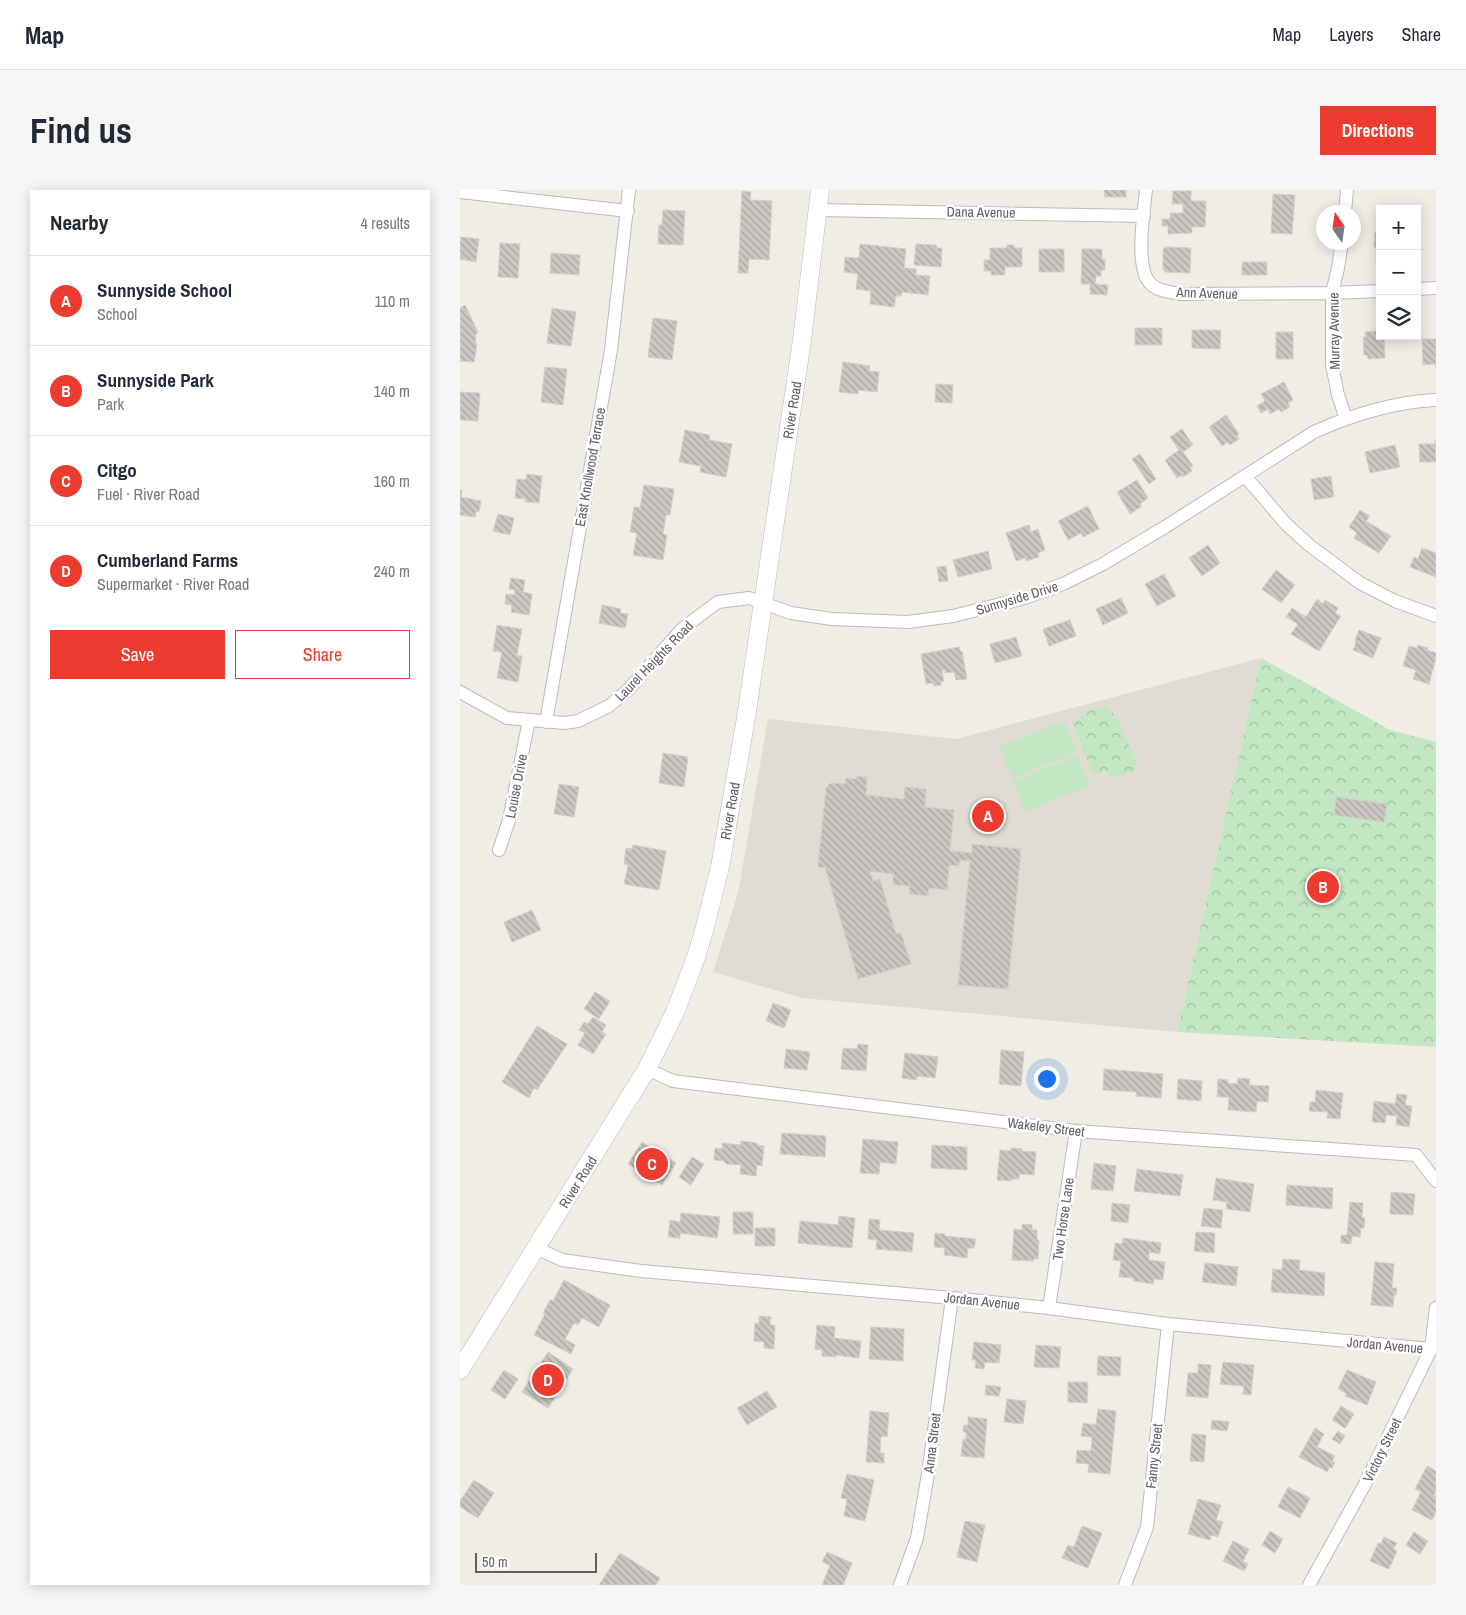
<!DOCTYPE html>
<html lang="en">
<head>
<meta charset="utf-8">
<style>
	body { margin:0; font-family:"Archivo Narrow",sans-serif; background:#f6f6f7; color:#1f2937 }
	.controls { position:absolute; right:15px; top:15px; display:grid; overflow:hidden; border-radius:0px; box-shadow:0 2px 12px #0003 }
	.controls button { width:45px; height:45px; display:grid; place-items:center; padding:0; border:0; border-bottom:1px solid #e0e1e3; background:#fff; color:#1f2937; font:25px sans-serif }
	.compass { position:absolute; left:856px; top:15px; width:45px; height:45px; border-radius:50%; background:#fff; box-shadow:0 2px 12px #0003; rotate:347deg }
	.scale { position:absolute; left:15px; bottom:12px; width:122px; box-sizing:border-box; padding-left:5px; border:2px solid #5d6166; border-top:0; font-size:14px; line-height:18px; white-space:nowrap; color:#5d6166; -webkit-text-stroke:4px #fff; paint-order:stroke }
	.you { position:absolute; left:586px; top:888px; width:18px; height:18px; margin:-12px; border:4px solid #fff; border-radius:50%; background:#1a73e8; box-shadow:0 0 0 8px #1a73e833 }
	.badge { display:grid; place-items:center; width:32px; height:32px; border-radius:50%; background:#ec3c2f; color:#fff; font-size:16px; font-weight:700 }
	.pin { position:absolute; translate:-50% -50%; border:2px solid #fff; box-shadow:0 1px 5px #0006 }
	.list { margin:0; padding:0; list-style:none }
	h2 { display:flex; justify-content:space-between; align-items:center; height:65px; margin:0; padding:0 20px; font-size:21px }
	h2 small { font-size:16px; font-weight:400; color:#747a83 }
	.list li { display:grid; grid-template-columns:32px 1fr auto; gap:15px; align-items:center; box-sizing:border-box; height:90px; padding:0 20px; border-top:1px solid #e0e1e3 }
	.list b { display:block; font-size:19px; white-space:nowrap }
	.list p { margin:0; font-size:16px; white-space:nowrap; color:#747a83 }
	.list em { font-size:16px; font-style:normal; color:#747a83 }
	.actions { display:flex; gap:10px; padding:15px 20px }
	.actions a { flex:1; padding:11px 0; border:1px solid #ec3c2f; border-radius:0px; text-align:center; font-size:18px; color:#ec3c2f }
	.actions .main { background:#ec3c2f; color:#fff }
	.icon { flex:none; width:28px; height:28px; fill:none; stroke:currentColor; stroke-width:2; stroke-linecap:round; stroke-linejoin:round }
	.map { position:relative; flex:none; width:976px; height:1395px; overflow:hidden; border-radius:0px }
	header { display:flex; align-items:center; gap:30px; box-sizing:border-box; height:70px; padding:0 25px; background:#fff; border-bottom:1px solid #e0e1e3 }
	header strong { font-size:24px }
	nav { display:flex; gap:28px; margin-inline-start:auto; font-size:18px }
	.intro { display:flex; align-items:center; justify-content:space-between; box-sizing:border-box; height:120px; padding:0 30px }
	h1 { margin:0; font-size:35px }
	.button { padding:12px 22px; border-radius:0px; background:#ec3c2f; color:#fff; font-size:18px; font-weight:700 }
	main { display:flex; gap:30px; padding:0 30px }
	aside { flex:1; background:#fff; border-radius:0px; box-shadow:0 2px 12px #0003 }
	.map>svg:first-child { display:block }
</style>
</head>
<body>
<header>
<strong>Map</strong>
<nav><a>Map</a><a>Layers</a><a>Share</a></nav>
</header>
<div class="intro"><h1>Find us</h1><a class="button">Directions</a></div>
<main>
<aside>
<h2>Nearby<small>4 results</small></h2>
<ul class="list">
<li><span class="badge">A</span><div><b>Sunnyside School</b><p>School</p></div><em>110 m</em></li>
<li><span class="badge">B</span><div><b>Sunnyside Park</b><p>Park</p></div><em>140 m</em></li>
<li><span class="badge">C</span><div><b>Citgo</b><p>Fuel · River Road</p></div><em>160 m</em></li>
<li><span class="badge">D</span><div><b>Cumberland Farms</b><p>Supermarket · River Road</p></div><em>240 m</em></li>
</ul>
<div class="actions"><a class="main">Save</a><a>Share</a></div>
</aside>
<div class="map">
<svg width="976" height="1395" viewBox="0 0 976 1395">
	<defs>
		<pattern id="park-crowns" width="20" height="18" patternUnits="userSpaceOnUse" patternTransform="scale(1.25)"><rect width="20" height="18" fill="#c2e7c2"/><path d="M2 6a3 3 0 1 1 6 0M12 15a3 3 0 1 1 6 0" fill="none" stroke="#a1bfa1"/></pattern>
		<pattern id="building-back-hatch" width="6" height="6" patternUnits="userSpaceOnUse" patternTransform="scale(1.25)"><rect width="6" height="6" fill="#cbc8c3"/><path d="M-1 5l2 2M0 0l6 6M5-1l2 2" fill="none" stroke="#a8a6a2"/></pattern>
	</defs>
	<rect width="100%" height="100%" fill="#f0ede5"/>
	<path fill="#e0dcd3" d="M801,468L717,842L342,808L253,782L278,703L308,529L496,549Z"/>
	<path fill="#c2e7c2" d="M604,531L617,562L552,588L539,557Z
		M617,565L630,595L565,622L553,591Z"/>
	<path fill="url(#park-crowns)" d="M801,468L930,540L976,552V857L717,842Z
		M647,516L654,524L677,572L676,579L663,586H658L652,589L647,581L636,584L632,581L613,534C617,525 637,517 647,516Z"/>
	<path fill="url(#building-back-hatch)" stroke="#d5cfc4" d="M644,0H666V7H645Z
		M282,1L291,2L290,10L312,11L309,70L289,69L288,83H278Z
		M713,1H731V11H746L745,37H732V43L708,44V36H702V29H710V23H723V14H712Z
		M813,4L835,5L832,44L811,43Z
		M203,20L225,21L223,55L198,54L199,35H202Z
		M915,42H920V73H916L917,60L914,57Z
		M0,47L19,49L16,72L0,69Z
		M40,53L60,54L58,88L38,87Z
		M400,54L446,59L444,78L456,79V85L470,86L468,105L442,102L441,106H436L434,117L410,114L411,101L396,99L398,84L384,82L385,67L399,68Z
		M456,54L476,55L477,58H482L481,77L454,75Z
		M547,55H554V58H562V77H545V85H531V81H524V70H530V58H547Z
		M706,57L731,58L730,83L705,82L703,79V59Z
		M579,59H604V82H579Z
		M622,59H642V69H645V80H641V86H636L635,94L648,95L647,105L630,104V94H621Z
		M91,63L120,65L119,85L90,83Z
		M782,72H807V85H782Z
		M5,115L18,142L16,144L15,153L17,154L14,172L0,171V118Z
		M92,118L116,122L111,156L87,153Z
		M193,128L217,131L212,170L188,167Z
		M675,138H702V155H675Z
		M732,140H761L760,159L732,158Z
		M920,141V146H924L925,168L908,169L907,165H904L903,147H906L905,142Z
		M816,142H833V169H816Z
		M962,149H976V179L975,174L963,175Z
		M383,172L410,176L409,181L419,182L417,202L398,200V204L379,202Z
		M85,177L107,179L103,215L81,212Z
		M824,192L833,210L828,213L830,217L821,222L819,219L810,224L808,219L801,223L797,216L805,211L801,204Z
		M476,194L493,195L492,213L475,212Z
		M0,202L20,203L18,231L0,230Z
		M766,225L779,244L777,245L779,249L770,255L768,252L762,256L749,237Z
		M722,239L733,255L723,262L733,276L730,278L732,281L723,287L722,285L717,288L705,270L719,260L710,247Z
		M225,240L250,245L249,250L272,254L266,287L240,282L241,276L219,272Z
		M975,250L976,272H960L959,254H975Z
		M935,255L940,277L910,283L905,262Z
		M680,264L696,289L689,294L672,269Z
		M67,284L82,286L79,313L65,312L66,309L55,308L57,289L66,290Z
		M871,286L874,307L854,310L851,289Z
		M677,290L688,308L680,314L682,316L670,324L657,302Z
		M184,295L214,299L210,325H206L203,344L207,345L203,370L173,365L177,343L170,342L174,317L180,318Z
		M0,300H2L1,307L21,311L19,322L16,321L15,327L0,325Z
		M628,316L639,339L623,347L621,343L608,350L598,331Z
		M900,320L910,326L906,331L931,346L919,363L894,348L897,343L889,337Z
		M38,324L54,328L50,345L33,341Z
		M569,335L571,342L578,339L585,360L578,363L579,367L566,371L565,368L556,371L546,343Z
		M748,355L760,373L742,386L729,368Z
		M962,358L976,363V387L950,377L954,367L958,369Z
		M528,361L532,379L498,387L493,370Z
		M486,376L488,391L479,392L477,377Z
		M816,380L835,395L821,413L802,399Z
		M704,384L716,406L697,416L685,394Z
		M51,388L65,390L63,402L72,404L69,425L51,422L52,415L45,414L46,404L54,405L55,400L49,399Z
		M661,408L668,423L643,435L636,419Z
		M857,409L863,414L865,410L878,418L875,423L881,426L859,461L831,444L838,434L826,427L832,418L846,427Z
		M142,415L161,419L160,423L168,424L165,438L139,433Z
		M610,430L616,446L589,456L583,439Z
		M37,435L62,439L57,465L62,466L58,492L37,488L42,462L33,461Z
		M899,440L921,448L913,468L893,460L896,453L895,450Z
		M556,447L562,466L535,473L530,454Z
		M958,455L968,458L967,460L976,463V468L969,494L953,489L956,480L943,476L949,456L957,458Z
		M499,457L500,461H502L507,489L496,490L494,482L485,483V479L482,481L484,491L481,492V495L474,496L473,493L466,494L461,464Z
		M203,563L228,567L224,597L199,593Z
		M396,586L407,587L406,605L444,609L445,597L466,599L465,617L494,620L490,661L512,663V654L561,659L548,799L498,795L510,671L500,670L499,676L489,675L487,700L469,698L468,706L449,704L450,696L433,695V684L410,681L413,691L420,689L436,744L441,743L451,774L398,789L365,677L360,678L358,675L366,598L369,594L373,593L385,594L386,588L396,589Z
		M99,594L119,597L114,627L94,624Z
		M876,607L927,614L924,632L874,625Z
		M173,655L206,661L199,700L164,694L168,675L164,674L166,658L172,659Z
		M72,720L81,740L52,752L44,732Z
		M135,802L150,811L139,829L124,819Z
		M313,813L331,820L324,838L306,831Z
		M133,827L146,835L142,842L146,844L133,864L118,855L125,843L119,840L124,832L128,834Z
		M77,836L107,854L77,900L74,898L69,908L42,892Z
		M398,854L408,855L406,881L381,879L383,858L397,859Z
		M326,859L350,862L347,880L324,878Z
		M541,860L564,862L561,896L539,894Z
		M445,863L478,867L475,888L457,886V890L442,888Z
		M644,879L703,884L701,908L676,906L677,902L643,900Z
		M778,888L790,889L789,895L809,896L808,912L797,911L796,922L768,920L769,907H757L758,889L768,890V893L777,894Z
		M718,889L742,891L741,911L717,909Z
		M856,900L883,903L880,929L867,928L868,922L849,921L850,912H855Z
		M937,904L947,905L945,915L952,916L949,937L936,935L937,926L926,925L925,933L912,932L914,911L935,914Z
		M322,943L366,946L365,967L320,964Z
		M403,949L438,952L436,974L420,972L419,984L400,983Z
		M281,951L297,953V955L304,956L302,976L297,975L296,986L280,984L281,975L266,974L264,971L254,970L255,958L262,959V953L281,955Z
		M182,952L216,973L202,995L168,974Z
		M472,955L507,957V980L471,978Z
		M551,958L562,959V961L576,962L574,985L559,984V989H551V991L537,990L540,960L550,961Z
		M232,967L244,974L231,995L219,987Z
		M634,973L656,976L653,1001L631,999Z
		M677,979L723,985L720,1006L674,1001Z
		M756,988L794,994L790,1022L766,1019L767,1012L753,1010Z
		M827,995L873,998L872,1019L826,1015Z
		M931,1002L955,1004L953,1025L930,1024Z
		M890,1012L903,1013L902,1027L905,1028L904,1038H901L900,1047L892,1046L891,1054L881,1053V1045H887Z
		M652,1013L670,1015L668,1033L651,1031Z
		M744,1018L763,1020L761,1038L741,1036Z
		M273,1022H293V1044H273Z
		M221,1023L260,1027L257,1048L220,1043V1048L208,1047L210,1030L220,1032Z
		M379,1026L395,1028L392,1058L338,1053L340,1031L378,1035Z
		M409,1029L420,1030L419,1040L454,1043L452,1062L416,1059L417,1050L408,1049Z
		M562,1034L572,1035V1040H577V1049L579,1051L578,1069L574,1068V1071L552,1070L554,1039L562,1040Z
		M295,1038H315V1056H295Z
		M736,1042L755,1043L754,1063L734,1061Z
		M475,1043L485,1044V1046L516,1049L514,1058H508L507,1068L484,1065L485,1058L474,1057Z
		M663,1048L701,1053L700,1064L689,1062V1070L705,1072L703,1090L694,1089L693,1094L673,1091L674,1088L659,1087L661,1071L653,1070L655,1053L662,1054Z
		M823,1069L840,1070L839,1080L865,1083L864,1106L811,1102L813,1079L822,1080Z
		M915,1072L934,1074L932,1098H937L936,1105H934L933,1117L911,1115Z
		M745,1073L778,1077L776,1096L742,1092Z
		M104,1090L150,1115L139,1137L122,1128L118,1135L114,1133L105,1149L115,1155L111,1164L74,1145L85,1124L83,1123L90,1110L93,1111Z
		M299,1126L311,1127L310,1135H315L314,1159L304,1158V1152L294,1151L295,1133L299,1134Z
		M357,1135L375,1137L374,1148L401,1151L399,1168L376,1165V1167L362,1166V1160L355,1159Z
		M411,1137L444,1139L443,1171L409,1169Z
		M514,1152L541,1155L539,1173L525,1172L524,1179L515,1178L516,1170H512Z
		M576,1155L601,1157L599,1178L574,1177Z
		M88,1162L113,1179L88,1218L62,1202Z
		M638,1166L661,1167L660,1186L637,1185Z
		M763,1172L794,1175L791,1205L783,1204L784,1196L760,1194Z
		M738,1174L751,1175L748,1208L726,1206L728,1183H738Z
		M44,1180L58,1189L45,1209L31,1200Z
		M887,1180L916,1192L907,1215L885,1206L886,1203L878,1199Z
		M608,1192H628L627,1213L608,1212Z
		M526,1195L541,1197L539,1206L525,1205Z
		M307,1201L317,1217L287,1235L277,1218Z
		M547,1209L566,1211L563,1234L544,1232Z
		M881,1216L894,1224L885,1238L872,1230Z
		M638,1219L656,1221L650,1284L628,1282L629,1274L616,1273L617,1260L631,1261L632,1247L621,1246L623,1233L636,1235Z
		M410,1221L429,1223L427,1247L421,1246L420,1263H424V1273L406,1272Z
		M508,1227L527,1229L524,1268L501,1266L503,1249L506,1250V1242H503L504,1235H508Z
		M752,1230L769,1232L767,1241L751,1239Z
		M855,1238L864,1244L857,1257L875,1266L872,1271L875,1273L872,1278L870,1277L867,1282L839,1267Z
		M878,1241L885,1246L880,1254L872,1249Z
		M732,1244L746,1245L744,1272L730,1271Z
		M967,1276L976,1281V1301L974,1305L976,1306V1322L972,1330L952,1320L961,1302L955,1299Z
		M387,1284L414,1290L405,1331L384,1326L387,1309L381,1308Z
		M14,1290L34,1303L18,1328L0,1317V1311Z
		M828,1297L850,1308L840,1328L818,1317Z
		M738,1309L761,1315L756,1330L763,1332L758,1347L751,1345L750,1350L728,1344Z
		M505,1331L525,1335L517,1372L497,1367Z
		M622,1336L642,1343L628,1378L602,1368L608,1355L614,1357Z
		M810,1341L823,1349L815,1363L802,1355Z
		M954,1342L968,1351L960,1364L946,1355Z
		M924,1347L937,1353L933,1359L937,1361L929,1379L910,1371L918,1353L921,1354Z
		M773,1351L789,1359L783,1371L788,1374L784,1381L763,1371Z
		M367,1362L392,1373L383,1395H362L370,1375L362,1372Z
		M160,1363L200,1388L196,1395H139Z"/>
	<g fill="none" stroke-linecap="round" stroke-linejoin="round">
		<g stroke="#b8bbbf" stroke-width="14">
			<path id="street" d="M686,0C684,21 675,75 689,92C696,101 710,102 721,104L872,103L920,101
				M0,2L168,21
				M358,20L684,26
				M885,22L887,0
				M882,52L878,78L872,103V175L878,205L886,229
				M957,99L976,98
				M785,286L826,334L849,355L900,393L935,411L976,426
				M0,502L47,528L104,533L118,531L149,516L168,500L223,438L258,412L289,408L331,423L372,429L448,432L493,426L565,408L603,394L643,374L705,337L854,242C892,225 934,212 976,210
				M86,532L151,160L169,0
				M39,660L49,630L69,530
				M187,879L213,891L616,941L956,965L976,991
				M76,1058L102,1070L181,1081L492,1108L589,1118L708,1134L971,1159
				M589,1118L616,941
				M440,1395L457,1348L468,1284L492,1108
				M665,1395L687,1337L708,1134
				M849,1395L905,1294L971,1159L976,1118"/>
		</g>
		<g stroke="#b7babf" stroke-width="19">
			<path id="secondary" d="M0,1180L187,879L216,820L236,767L244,741L260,677L286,528L342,150L360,0"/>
		</g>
		<use href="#street" stroke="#fff" stroke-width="12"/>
		<use href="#secondary" stroke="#fff" stroke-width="18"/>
	</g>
	<g text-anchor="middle" stroke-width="5" stroke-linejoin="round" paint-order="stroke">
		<g font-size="14" fill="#5d6166" stroke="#fff">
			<text transform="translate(521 22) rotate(1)" y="5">Dana Avenue</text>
			<text transform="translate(747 103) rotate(2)" y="5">Ann Avenue</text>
			<text transform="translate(874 141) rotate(-91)" y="5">Murray Avenue</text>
			<text transform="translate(332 220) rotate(-81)" y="5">River Road</text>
			<text transform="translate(130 277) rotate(-80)" y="5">East Knollwood Terrace</text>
			<text transform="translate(557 408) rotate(-17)" y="5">Sunnyside Drive</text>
			<text transform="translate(194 471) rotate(-46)" y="5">Laurel Heights Road</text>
			<text transform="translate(56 596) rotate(-79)" y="5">Louise Drive</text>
			<text transform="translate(270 621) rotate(-80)" y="5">River Road</text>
			<text transform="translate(586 937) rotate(7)" y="5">Wakeley Street</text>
			<text transform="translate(118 992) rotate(-58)" y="5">River Road</text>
			<text transform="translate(603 1029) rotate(-82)" y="5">Two Horse Lane</text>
			<text transform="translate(522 1111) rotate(6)" y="5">Jordan Avenue</text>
			<text transform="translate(925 1155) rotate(5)" y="5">Jordan Avenue</text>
			<text transform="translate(472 1253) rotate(-83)" y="5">Anna Street</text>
			<text transform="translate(922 1260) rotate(-64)" y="5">Victory Street</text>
			<text transform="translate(694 1266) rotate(-84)" y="5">Fanny Street</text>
		</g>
	</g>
</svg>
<div class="controls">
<button>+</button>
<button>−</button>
<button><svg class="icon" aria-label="layers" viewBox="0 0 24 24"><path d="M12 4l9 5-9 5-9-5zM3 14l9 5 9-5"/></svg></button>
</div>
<svg class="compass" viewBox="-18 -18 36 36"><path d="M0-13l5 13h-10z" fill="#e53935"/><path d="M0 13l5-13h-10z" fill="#747a83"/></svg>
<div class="scale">50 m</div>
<div class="you"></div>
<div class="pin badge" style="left:528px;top:626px">A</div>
<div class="pin badge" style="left:863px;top:697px">B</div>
<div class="pin badge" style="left:192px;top:974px">C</div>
<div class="pin badge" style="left:88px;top:1190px">D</div>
</div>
</main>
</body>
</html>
